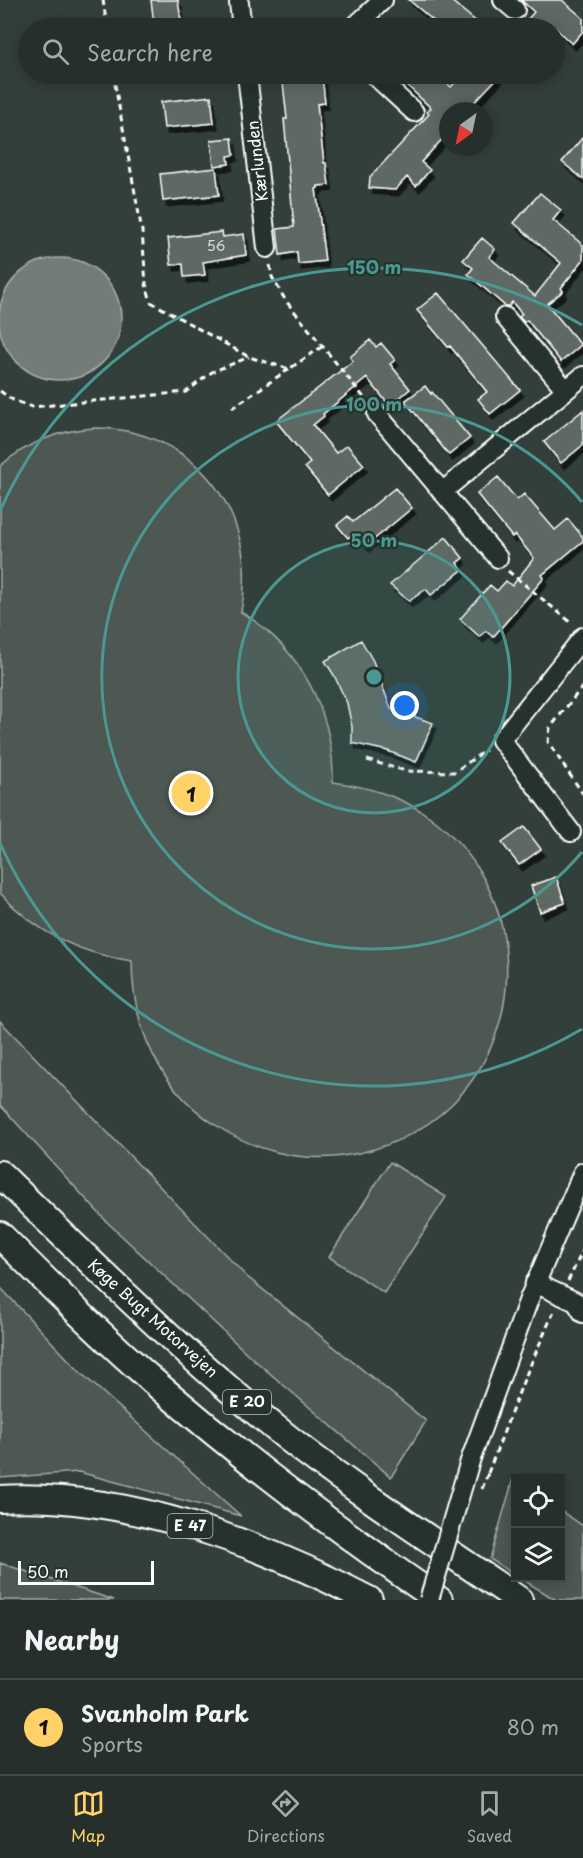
<!DOCTYPE html>
<html lang="en">
<head>
<meta charset="utf-8">
<style>
	body { margin:0; font-family:"Playpen Sans",sans-serif; background:#2e3734; color:#f1f3f6 }
	.controls { position:absolute; right:18px; bottom:18px; display:grid; overflow:hidden; border-radius:0px; box-shadow:0 3px 15px #0003 }
	.controls button { width:54px; height:54px; display:grid; place-items:center; padding:0; border:0; border-bottom:2px solid #424a48; background:#262f2c; color:#f1f3f6; font:30px sans-serif }
	.compass { position:absolute; left:439px; top:102px; width:54px; height:54px; border-radius:50%; background:#262f2c; box-shadow:0 3px 15px #0003; rotate:213deg }
	.scale { position:absolute; left:18px; bottom:15px; width:136px; box-sizing:border-box; padding-left:6px; border:3px solid #fff; border-top:0; font-size:16px; line-height:21px; white-space:nowrap; color:#fff; -webkit-text-stroke:4px #26332d; paint-order:stroke }
	.you { position:absolute; left:405px; top:706px; width:21px; height:21px; margin:-15px; border:4px solid #fff; border-radius:50%; background:#1a73e8; box-shadow:0 0 0 9px #1a73e833 }
	.badge { display:grid; place-items:center; width:39px; height:39px; border-radius:50%; background:#ffd166; color:#111; font-size:20px; font-weight:700 }
	.pin { position:absolute; translate:-50% -50%; border:3px solid #fff; box-shadow:0 2px 6px #0006 }
	.list { margin:0; padding:0; list-style:none }
	h2 { display:flex; justify-content:space-between; align-items:center; height:78px; margin:0; padding:0 24px; font-size:26px }
	h2 small { font-size:20px; font-weight:400; color:#a4a9a9 }
	.list li { display:grid; grid-template-columns:39px 1fr auto; gap:18px; align-items:center; box-sizing:border-box; height:96px; padding:0 24px; border-top:2px solid #424a48 }
	.list b { display:block; font-size:22px; white-space:nowrap }
	.list p { margin:0; font-size:20px; white-space:nowrap; color:#a4a9a9 }
	.list em { font-size:20px; font-style:normal; color:#a4a9a9 }
	.icon { flex:none; width:33px; height:33px; fill:none; stroke:currentColor; stroke-width:2; stroke-linecap:round; stroke-linejoin:round }
	.map { position:relative; flex:none; width:583px; height:1600px; overflow:hidden }
	.search { position:absolute; background:#262f2c; box-shadow:0 3px 15px #0003; left:18px; right:18px; top:18px; height:66px; display:flex; align-items:center; gap:15px; box-sizing:border-box; padding:0 21px; border-radius:33px; color:#a4a9a9; font-size:22px }
	.sheet { height:174px; background:#262f2c }
	nav { display:flex; justify-content:space-around; align-items:center; box-sizing:border-box; height:84px; border-top:2px solid #424a48; background:#262f2c; font-size:16px; color:#a4a9a9 }
	nav a { display:grid; justify-items:center; gap:3px }
	nav .on { color:#ffd166 }
	.map>svg:first-child { display:block }
</style>
</head>
<body>
<div class="map">
<svg width="583" height="1600" viewBox="0 0 583 1600">
	<defs>
		<filter id="shadow"><feDropShadow dx="3.5" dy="6" stdDeviation="0" flood-color="#0009"/></filter>
	</defs>
	<rect width="100%" height="100%" fill="#333f3a"/>
	<filter id="ink" filterUnits="userSpaceOnUse"><feTurbulence type="fractalNoise" baseFrequency=".0167" numOctaves="2"/><feDisplacementMap in="SourceGraphic" scale="12" xChannelSelector="R" yChannelSelector="G"/><feConvolveMatrix kernelMatrix="1 2 1 2 8 2 1 2 1" color-interpolation-filters="sRGB"/></filter>
	<g filter="url(#ink)">
		<path fill="#4d5853" stroke="#a6aca9" stroke-width="1.5" d="M95,428C197,429 260,515 241,612C301,648 334,713 333,782C368,787 401,796 430,817C523,885 533,1023 452,1104C422,1133 384,1150 343,1156C298,1162 252,1150 214,1124C159,1087 132,1027 132,961C79,954 36,933 0,893V466C28,442 59,430 95,428Z
			M0,1021L246,1276L426,1421L391,1477L252,1358L107,1222L0,1105Z
			M390,1162L446,1197L384,1293L329,1257Z
			M0,1287L81,1373L241,1516L79,1472L0,1478Z
			M513,1479L516,1481L515,1575L490,1559Z
			M561,1511L583,1526V1600H556L520,1578H560Z
			M0,1563L114,1600H0Z"/>
		<path fill="#737b78" stroke="#abb0ae" stroke-width="1.5" d="M-1 319a61 61 0 1 1 122 0a61 61 0 1 1-122 0Z"/>
		<path fill="#5f6964" stroke="#fff" stroke-width="1.5" filter="url(#shadow)" d="M151,0H178L181,21L154,24Z
			M409,0H450L484,28H442Z
			M521,0H562L583,18V31L572,44L555,28H520L534,12Z
			M282,74H310V77L322,76L325,103L317,104L324,163H326L329,185L318,186V188L316,189L325,261L298,264L297,252L280,255L277,229L294,227L284,119H287Z
			M395,74H437L451,87L463,74H501L466,111H448V133L421,162L430,170L416,186L407,177L395,190L369,188L370,177L429,114L427,112L431,108Z
			M211,96L214,123L164,128L161,102Z
			M583,137V179L562,162Z
			M232,138L234,155L228,156L229,164L214,166L211,140Z
			M216,168L219,195L163,201L160,174Z
			M540,193L561,210L553,220L583,245V260L561,288L563,291L547,304L581,345L561,362L527,320L524,322L519,317L522,314L512,302L509,306H505L468,274L473,268L463,260L482,238L495,249L489,257L535,296L561,263L514,223Z
			M222,232L223,237L244,234L246,255L203,262L205,275L184,277L183,264L171,265L168,238Z
			M438,293L520,390L490,414L478,399L487,392L450,346L448,347L417,310Z
			M370,340L376,347L381,343L395,360L390,364L410,389L390,406L367,378L323,414L324,416L313,425L336,453L347,445L364,465L328,495L305,467L310,463L276,421L353,361L350,357Z
			M425,386L431,394L432,392L470,438L449,455L405,401Z
			M583,410V445L561,463L544,442Z
			M498,477L517,500L524,494L555,530L568,519L583,537V541L542,575L544,578L493,637L486,631L480,637L460,619L490,585L497,591L506,581L512,586L534,558L515,535L512,537L477,494Z
			M395,488L412,508L366,546L355,533L348,538L337,525L348,516L353,522Z
			M446,537L463,558L457,563L462,570L431,595L426,589L409,601L390,585Z
			M361,640L373,661L391,709L433,723L416,762L388,751L352,743V727L347,703L334,675L325,661Z
			M524,827L541,849L519,865L502,843Z
			M556,877L565,903L540,912L531,886Z"/>
		<g fill="none" stroke-linecap="round" stroke-linejoin="round">
			<g stroke="#fff" stroke-width="22">
				<path id="minor" d="M503,0L515,10
					M239,3L242,28
					M353,28L383,0
					M247,74L267,248
					M373,74L414,112
					M505,317L566,390
					M377,414L498,558
					M442,492L583,376
					M571,832L501,740L583,637
					M535,1283L576,1302L583,1313
					M470,1461L529,1299L583,1172"/>
			</g>
			<g stroke="#fff" stroke-width="30">
				<path id="highway" d="M0,1174C93,1264 186,1357 288,1438C362,1496 442,1547 519,1600
					M0,1235C52,1287 105,1340 161,1388C250,1464 343,1534 439,1600
					M0,1499C124,1492 261,1543 369,1600"/>
			</g>
			<path stroke="#fff" stroke-width="3" stroke-dasharray="6 4.5" stroke-linecap="butt" d="M103,0L107,28
				M113,74L142,231L146,284L151,302L249,357L289,369L323,346
				M270,265L272,277L286,301L366,400
				M0,391L13,400L32,407L186,392L212,372L249,357
				M232,408L289,369
				M508,571L573,624
				M583,686L550,728L548,742L583,794
				M367,760L406,771L454,772L486,750
				M568,1281L583,1250
				M488,1473L523,1382L554,1311"/>
			<use href="#minor" stroke="#26332d" stroke-width="18"/>
			<use href="#highway" stroke="#26332d" stroke-width="26"/>
			<g stroke="#fff" stroke-width="22" stroke-linecap="butt">
				<path id="minor-bridge" d="M429,1600L470,1461"/>
			</g>
			<path stroke="#fff" stroke-width="3" stroke-dasharray="6 4.5" stroke-linecap="butt" d="M482,1489L488,1473"/>
			<use href="#minor-bridge" stroke="#26332d" stroke-width="18"/>
		</g>
	</g>
	<circle cx="374" cy="677" r="136" fill="#4b9892" fill-opacity=".12"/>
	<g fill="none" stroke="#4b9892" stroke-width="3">
		<circle cx="374" cy="677" r="136"/>
		<path d="M582 852A272 272 0 1 1 582 502"/>
		<path d="M582 1029A409 409 0 0 1 0 843M0 511A409 409 0 0 1 582 325"/>
	</g>
	<g text-anchor="middle" stroke-width="4.5" stroke-linejoin="round" paint-order="stroke">
		<g font-size="14" fill="#d7dad8">
			<text x="216" y="251">56</text>
		</g>
		<g fill="#26332d" stroke="#bec2c0" stroke-width="1.5">
			<rect x="223" y="1390" width="48" height="24" rx="4.5"/>
			<rect x="167.5" y="1514" width="45" height="24" rx="4.5"/>
		</g>
		<g font-size="15" font-weight="bold" fill="#fff">
			<text x="247" y="1407">E 20</text>
			<text x="190" y="1531">E 47</text>
		</g>
		<g font-size="16" fill="#fff" stroke="#26332d">
			<text transform="translate(257 161) rotate(-97)" y="6">Kærlunden</text>
			<text transform="translate(153 1318) rotate(42)" y="6">Køge Bugt Motorvejen</text>
		</g>
	</g>
	<circle cx="374" cy="677" r="9" fill="#4b9892" stroke="#26332d" stroke-width="3"/>
	<g font-size="18" text-anchor="middle" font-weight="bold" fill="#4b9892" stroke="#26332d" stroke-width="4.5" stroke-linejoin="round" paint-order="stroke">
		<text x="374" y="274">150 m</text>
		<text x="374" y="411">100 m</text>
		<text x="374" y="547">50 m</text>
	</g>
</svg>
<div class="controls">
<button><svg class="icon" aria-label="locate" viewBox="0 0 24 24"><circle cx="12" cy="12" r="6"/><path d="M12 2v4M12 18v4M2 12h4M18 12h4"/></svg></button>
<button><svg class="icon" aria-label="layers" viewBox="0 0 24 24"><path d="M12 4l9 5-9 5-9-5zM3 14l9 5 9-5"/></svg></button>
</div>
<svg class="compass" viewBox="-18 -18 36 36"><path d="M0-13l5 13h-10z" fill="#e53935"/><path d="M0 13l5-13h-10z" fill="#a4a9a9"/></svg>
<div class="scale">50 m</div>
<div class="you"></div>
<div class="pin badge" style="left:191px;top:793px">1</div>
<div class="search"><svg class="icon" aria-label="search" viewBox="0 0 24 24"><circle cx="10" cy="10" r="6"/><path d="M15 15l6 6"/></svg>Search here</div>
</div>
<section class="sheet">
<h2>Nearby<small></small></h2>
<ul class="list">
<li><span class="badge">1</span><div><b>Svanholm Park</b><p>Sports</p></div><em>80 m</em></li>
</ul>
</section>
<nav>
<a class="on"><svg class="icon" aria-label="map" viewBox="0 0 24 24"><path d="M3 6l6-2 6 2 6-2v14l-6 2-6-2-6 2zM9 4v14M15 6v14"/></svg>Map</a>
<a><svg class="icon" aria-label="directions" viewBox="0 0 24 24"><path d="M12 3l9 9-9 9-9-9zM9 14v-3h6M13 9l2 2-2 2"/></svg>Directions</a>
<a><svg class="icon" aria-label="saved" viewBox="0 0 24 24"><path d="M7 4h10v16l-5-4-5 4z"/></svg>Saved</a>
</nav>
</body>
</html>
